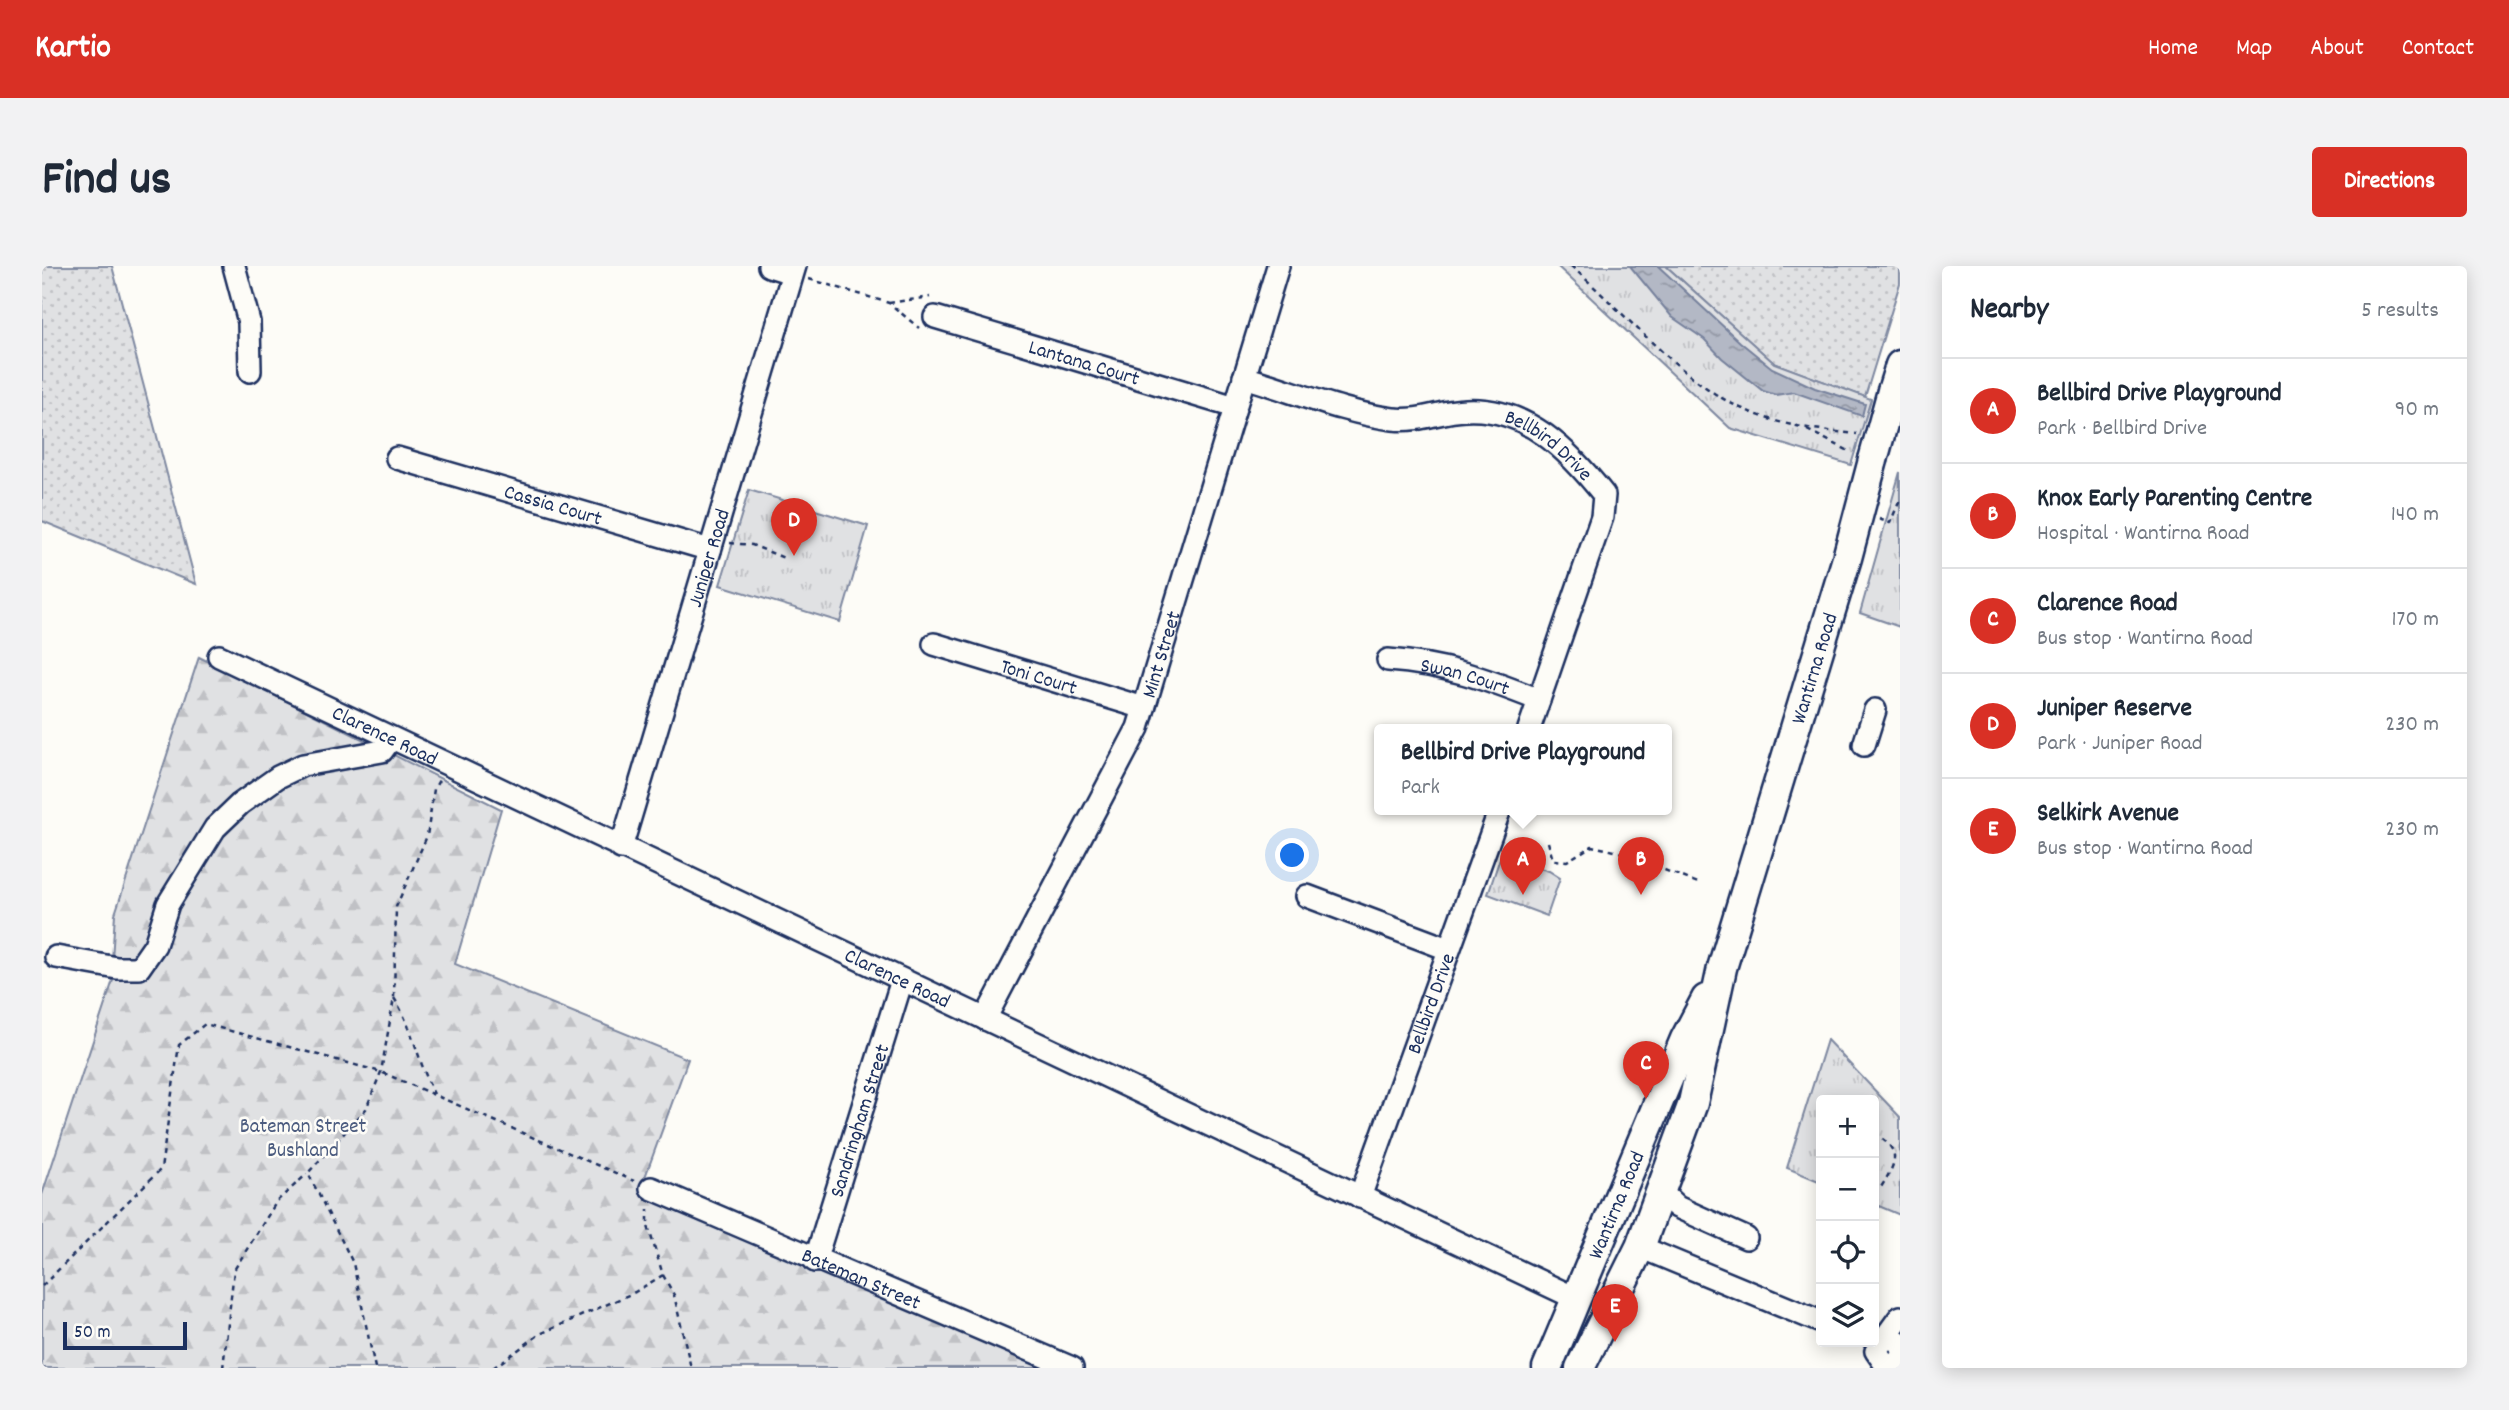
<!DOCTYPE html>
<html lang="en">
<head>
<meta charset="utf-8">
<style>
	body { margin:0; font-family:Dekko,sans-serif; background:#f2f2f3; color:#1f2937 }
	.controls { position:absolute; right:21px; bottom:21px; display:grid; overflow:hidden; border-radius:7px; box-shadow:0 4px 18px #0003 }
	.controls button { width:63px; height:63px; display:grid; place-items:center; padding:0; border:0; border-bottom:2px solid #e0e1e3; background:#fff; color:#1f2937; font:35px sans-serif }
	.scale { position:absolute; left:21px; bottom:18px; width:124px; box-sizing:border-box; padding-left:7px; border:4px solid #1b2f5e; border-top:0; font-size:19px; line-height:24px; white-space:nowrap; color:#1b2f5e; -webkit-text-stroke:5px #fdfcf7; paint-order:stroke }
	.you { position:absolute; left:1251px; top:590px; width:24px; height:24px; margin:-18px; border:5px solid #fff; border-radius:50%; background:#1a73e8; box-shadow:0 0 0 10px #1a73e833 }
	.badge { display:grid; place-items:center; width:46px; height:46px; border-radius:50%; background:#d93025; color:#fff; font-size:23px; font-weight:700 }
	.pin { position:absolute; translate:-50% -58px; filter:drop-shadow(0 2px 4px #0008) }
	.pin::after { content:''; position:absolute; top:37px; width:24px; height:21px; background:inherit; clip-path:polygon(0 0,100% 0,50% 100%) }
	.popup { position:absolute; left:1332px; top:458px; width:298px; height:91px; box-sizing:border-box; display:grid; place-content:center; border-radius:7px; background:#fff; filter:drop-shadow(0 2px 5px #0005); font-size:23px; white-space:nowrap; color:#747a83 }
	.popup b { font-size:26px; color:#1f2937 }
	.popup::after { content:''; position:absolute; left:50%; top:100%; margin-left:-14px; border:14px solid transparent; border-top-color:#fff }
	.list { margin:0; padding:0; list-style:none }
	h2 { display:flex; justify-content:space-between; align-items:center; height:91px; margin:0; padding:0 28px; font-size:30px }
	h2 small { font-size:23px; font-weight:400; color:#747a83 }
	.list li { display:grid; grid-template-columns:46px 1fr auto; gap:21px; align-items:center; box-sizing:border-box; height:105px; padding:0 28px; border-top:2px solid #e0e1e3 }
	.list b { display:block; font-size:26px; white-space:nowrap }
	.list p { margin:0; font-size:23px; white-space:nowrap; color:#747a83 }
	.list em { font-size:23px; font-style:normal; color:#747a83 }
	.icon { flex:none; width:38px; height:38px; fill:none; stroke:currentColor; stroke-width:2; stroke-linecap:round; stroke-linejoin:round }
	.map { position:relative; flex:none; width:1858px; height:1102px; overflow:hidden; border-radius:7px }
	header { display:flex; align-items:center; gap:42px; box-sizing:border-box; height:98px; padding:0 35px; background:#d93025; color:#fff }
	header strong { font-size:33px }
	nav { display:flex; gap:38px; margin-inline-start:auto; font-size:24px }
	.intro { display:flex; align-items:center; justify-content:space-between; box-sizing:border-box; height:168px; padding:0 42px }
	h1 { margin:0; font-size:49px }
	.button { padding:18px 32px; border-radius:7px; background:#d93025; color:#fff; font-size:24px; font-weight:700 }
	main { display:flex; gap:42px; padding:0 42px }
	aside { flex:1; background:#fff; border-radius:7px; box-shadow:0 4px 18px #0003 }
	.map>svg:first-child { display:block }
</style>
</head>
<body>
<header>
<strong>Kartio</strong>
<nav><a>Home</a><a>Map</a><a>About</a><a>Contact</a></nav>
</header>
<div class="intro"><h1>Find us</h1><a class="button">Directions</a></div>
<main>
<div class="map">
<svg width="1858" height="1102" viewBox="0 0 1858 1102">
	<defs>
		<pattern id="grass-dots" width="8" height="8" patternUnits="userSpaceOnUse" patternTransform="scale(1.75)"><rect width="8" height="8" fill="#e0e1e3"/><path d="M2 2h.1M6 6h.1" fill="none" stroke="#c0c1c5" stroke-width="1.8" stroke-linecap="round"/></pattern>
		<pattern id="forest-firs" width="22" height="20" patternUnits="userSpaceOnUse" patternTransform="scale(1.75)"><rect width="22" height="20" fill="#e0e1e3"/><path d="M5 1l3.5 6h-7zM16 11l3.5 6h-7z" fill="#c0c1c5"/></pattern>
		<pattern id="park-tufts" width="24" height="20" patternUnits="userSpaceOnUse" patternTransform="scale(1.75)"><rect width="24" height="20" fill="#e0e1e3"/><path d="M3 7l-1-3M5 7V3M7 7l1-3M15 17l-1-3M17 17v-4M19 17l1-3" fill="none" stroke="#c0c1c5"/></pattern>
		<pattern id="water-ripples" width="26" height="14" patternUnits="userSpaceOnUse" patternTransform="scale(1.75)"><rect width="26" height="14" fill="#b3b8c5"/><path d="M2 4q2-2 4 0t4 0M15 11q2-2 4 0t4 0" fill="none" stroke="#9196a3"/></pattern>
	</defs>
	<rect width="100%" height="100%" fill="#fdfcf7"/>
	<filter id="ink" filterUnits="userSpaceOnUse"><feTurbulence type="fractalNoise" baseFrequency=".0143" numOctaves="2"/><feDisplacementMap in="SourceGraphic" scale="14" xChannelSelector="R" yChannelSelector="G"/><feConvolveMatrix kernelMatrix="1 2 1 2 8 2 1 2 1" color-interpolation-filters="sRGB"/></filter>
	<g filter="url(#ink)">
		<path fill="url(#grass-dots)" stroke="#7e88a0" stroke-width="2" d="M0,0H70L154,318L0,255Z
			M1624,0H1858V17L1823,131L1732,97Z"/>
		<path fill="url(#forest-firs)" stroke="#7e88a0" stroke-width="2" d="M157,391L459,543L413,698L646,793L598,925L1007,1102H0V929L76,699L70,694L73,648Z"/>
		<path fill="url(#park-tufts)" stroke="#7e88a0" stroke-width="2" d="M1515,0H1624L1732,97L1829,133L1809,199L1688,162Z
			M1858,206V361L1818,347Z
			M707,224L826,260L798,356L678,319Z
			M1459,589L1507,605L1518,612L1505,650L1446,628Z
			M1785,774L1858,851V949L1832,938V834H1779V916L1745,902Z"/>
		<path fill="url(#water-ripples)" stroke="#76819c" stroke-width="2" d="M1588,0H1616L1698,76L1730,102L1773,122L1823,138L1820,150L1752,126L1734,129L1721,125L1680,92L1662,73L1630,51Z"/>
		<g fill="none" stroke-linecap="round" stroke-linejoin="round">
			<g stroke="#1b2f5e" stroke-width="26">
				<g id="minor">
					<path d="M192,0L207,56L208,105"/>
					<path d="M727,0L750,7"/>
					<path id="s1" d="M893,51L1193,141"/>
					<path id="s2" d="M1202,111C1251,125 1301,147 1351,153C1381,156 1396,145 1424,144C1485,141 1527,185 1562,229L1560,251L1487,463"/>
					<path id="s3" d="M355,192L668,284"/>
					<path id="s4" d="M892,378L1102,442"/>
					<path id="s5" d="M177,390L1533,1032"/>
					<path id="s6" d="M1346,394C1403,398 1444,413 1497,434"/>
					<path d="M1822,479L1833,444"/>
					<path id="s7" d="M579,582L753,0"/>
					<path d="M1265,630L1406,683"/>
					<path d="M14,691L75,702H97L113,679L126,638L173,562L198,538L236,511L261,499L340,485L348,474"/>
					<path id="s8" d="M943,753L1096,462L1236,0"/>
					<path id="s9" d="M609,922L1030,1102"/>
					<path d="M1620,927L1635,941L1704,972"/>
					<path id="s10" d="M1318,931L1458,543"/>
					<path d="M1598,981L1779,1056"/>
					<path id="s11" d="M773,995L860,714"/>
					<path d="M1842,1073L1858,1051"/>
					<path d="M1858,1078L1852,1073H1842L1834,1085L1843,1098L1852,1097L1858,1093"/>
				</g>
			</g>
			<g stroke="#1b2f5e" stroke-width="33">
				<g id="major">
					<path d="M1850,125L1858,99"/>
					<path id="s12" d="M1505,1102L1643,773L1664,733"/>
					<path id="s13" d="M1538,1102L1598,981L1651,837L1680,702L1805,292L1831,194"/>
				</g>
			</g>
			<path stroke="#1b2f5e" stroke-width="2.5" stroke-dasharray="5 5" stroke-linecap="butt" d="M1529,0C1579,43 1643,118 1701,143C1738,160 1775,164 1815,168
				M767,13L847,37L877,62
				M847,37L888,31
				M1765,164L1809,186
				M1837,253L1848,257L1858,234
				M688,277L710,279L742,292
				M1506,576L1511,594L1525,595L1550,580L1605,592L1612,600L1656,617
				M352,732C371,761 376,796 392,828
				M1832,867C1858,884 1857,893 1839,921L1832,917
				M621,1009L632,1029L649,1102
				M0,1020L119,903L137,779L163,758L339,806L592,915
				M181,1102L192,1004L235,935L265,908
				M333,1102L311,997L266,907L324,843L339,806L352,732L354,641L385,570L392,523L397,514
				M451,1102L498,1068L593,1026L621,1009L606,960V943"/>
			<use href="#minor" stroke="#fdfcf7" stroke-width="21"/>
			<use href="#major" stroke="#fdfcf7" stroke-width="28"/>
			<g stroke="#1b2f5e" stroke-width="33" stroke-linecap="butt">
				<path id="major-bridge" d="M1831,194L1850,125"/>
			</g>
			<use href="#major-bridge" stroke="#fdfcf7" stroke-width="28"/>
		</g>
	</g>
	<g text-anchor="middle" stroke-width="5" stroke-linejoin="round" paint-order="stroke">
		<g font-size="21" fill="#1b2f5e" stroke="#fdfcf7">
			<text dy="7" stroke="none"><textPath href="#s1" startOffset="156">Lantana Court</textPath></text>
			<text dy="7" stroke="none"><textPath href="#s2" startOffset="322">Bellbird Drive</textPath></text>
			<text dy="7" stroke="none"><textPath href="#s3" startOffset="163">Cassia Court</textPath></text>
			<text dy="7" stroke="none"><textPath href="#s7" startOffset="303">Juniper Road</textPath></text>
			<text dy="7" stroke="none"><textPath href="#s8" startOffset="406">Mint Street</textPath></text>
			<text dy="7" stroke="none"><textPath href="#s13" startOffset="740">Wantirna Road</textPath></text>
			<text dy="7" stroke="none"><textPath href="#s4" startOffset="110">Toni Court</textPath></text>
			<text dy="7" stroke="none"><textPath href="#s6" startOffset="79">Swan Court</textPath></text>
			<text dy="7" stroke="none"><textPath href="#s5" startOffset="184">Clarence Road</textPath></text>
			<text dy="7" stroke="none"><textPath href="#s5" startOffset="751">Clarence Road</textPath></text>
			<text dy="7" stroke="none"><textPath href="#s10" startOffset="206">Bellbird Drive</textPath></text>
			<text dy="7" stroke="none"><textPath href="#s11" startOffset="147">Sandringham Street</textPath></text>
			<text dy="7" stroke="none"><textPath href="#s12" startOffset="177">Wantirna Road</textPath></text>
			<text dy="7" stroke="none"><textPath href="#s9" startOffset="229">Bateman Street</textPath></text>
		</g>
		<g font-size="21" fill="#4c5c7f" stroke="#fdfcf7">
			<text x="261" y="866">Bateman Street<tspan x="261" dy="24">Bushland</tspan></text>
		</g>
	</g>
</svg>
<div class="controls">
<button>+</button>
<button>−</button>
<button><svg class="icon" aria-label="locate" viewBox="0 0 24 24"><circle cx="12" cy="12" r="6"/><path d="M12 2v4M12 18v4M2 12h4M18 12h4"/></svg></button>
<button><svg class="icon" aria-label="layers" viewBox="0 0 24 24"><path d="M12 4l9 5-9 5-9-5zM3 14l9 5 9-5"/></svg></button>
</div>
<div class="scale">50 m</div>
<div class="you"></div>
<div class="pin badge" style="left:1481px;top:629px">A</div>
<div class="popup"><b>Bellbird Drive Playground</b>Park</div>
<div class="pin badge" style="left:1599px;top:629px">B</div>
<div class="pin badge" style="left:1604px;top:833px">C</div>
<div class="pin badge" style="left:752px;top:290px">D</div>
<div class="pin badge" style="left:1573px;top:1076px">E</div>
</div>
<aside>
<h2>Nearby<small>5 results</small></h2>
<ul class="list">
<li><span class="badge">A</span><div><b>Bellbird Drive Playground</b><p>Park · Bellbird Drive</p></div><em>90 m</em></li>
<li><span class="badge">B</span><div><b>Knox Early Parenting Centre</b><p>Hospital · Wantirna Road</p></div><em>140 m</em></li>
<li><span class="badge">C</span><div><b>Clarence Road</b><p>Bus stop · Wantirna Road</p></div><em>170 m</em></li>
<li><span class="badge">D</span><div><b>Juniper Reserve</b><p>Park · Juniper Road</p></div><em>230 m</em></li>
<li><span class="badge">E</span><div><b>Selkirk Avenue</b><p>Bus stop · Wantirna Road</p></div><em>230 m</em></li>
</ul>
</aside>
</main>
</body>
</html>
